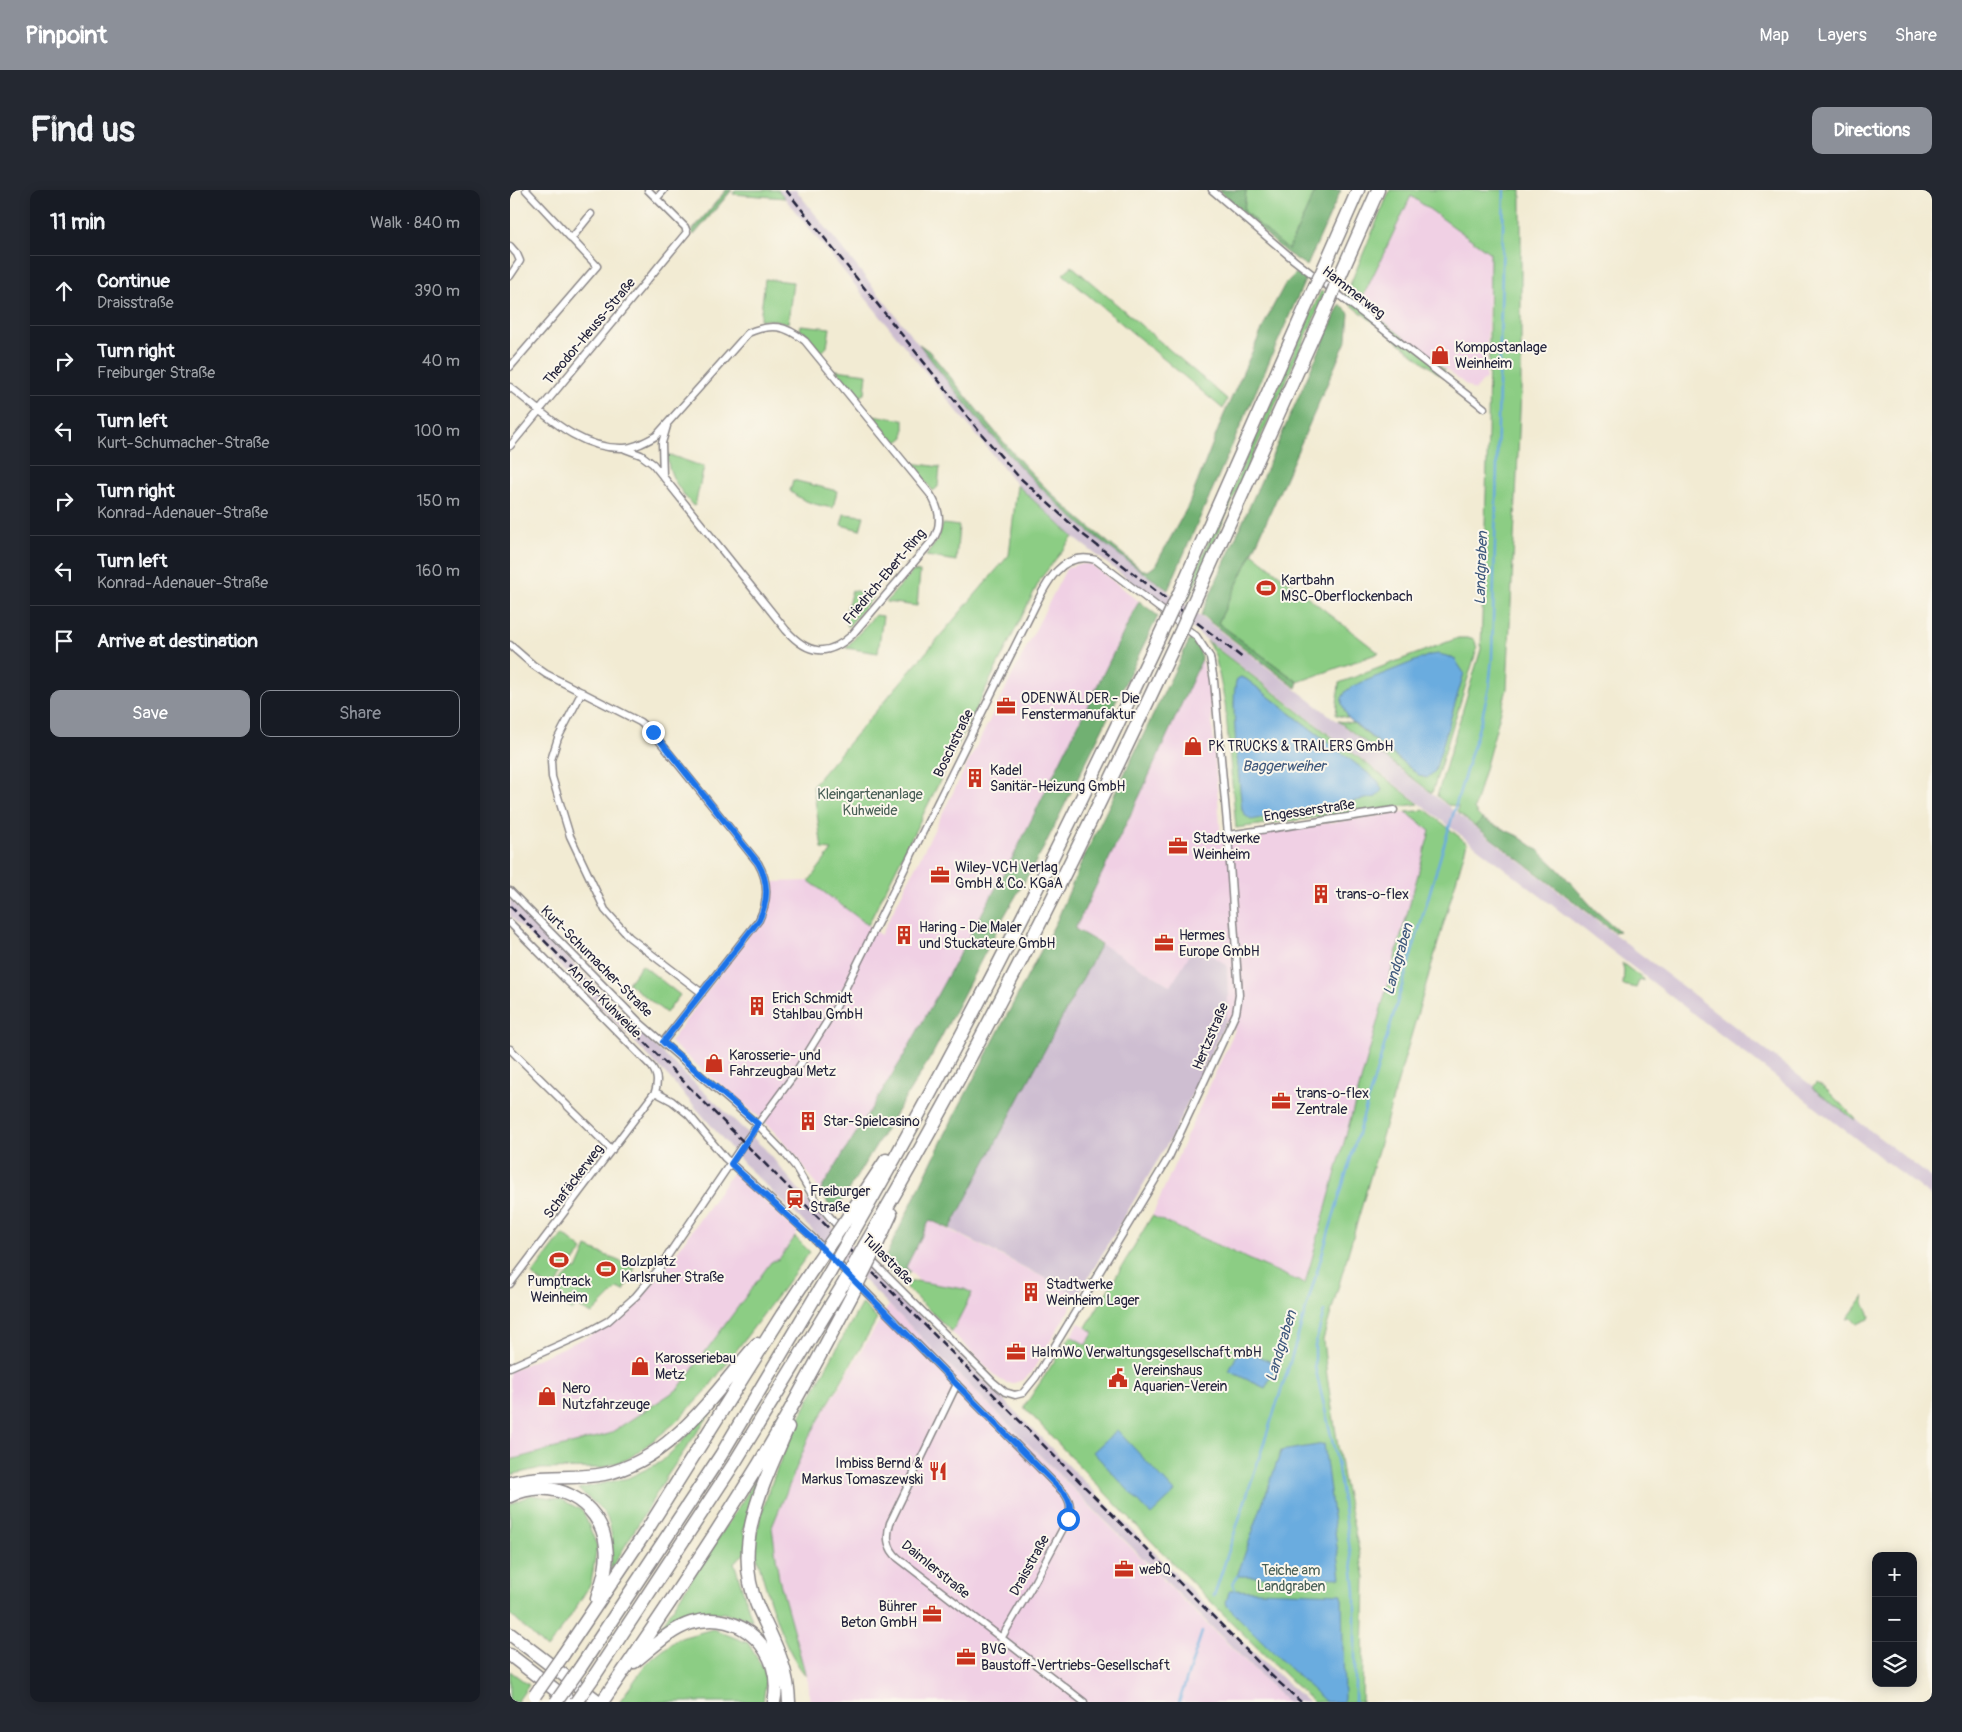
<!DOCTYPE html>
<html lang="en">
<head>
<meta charset="utf-8">
<style>
	body { margin:0; font-family:Pangolin,sans-serif; background:#242831; color:#f1f3f6 }
	.controls { position:absolute; right:15px; bottom:15px; display:grid; overflow:hidden; border-radius:10px; box-shadow:0 2px 12px #0003 }
	.controls button { width:45px; height:45px; display:grid; place-items:center; padding:0; border:0; border-bottom:1px solid #363941; background:#171b24; color:#f1f3f6; font:25px sans-serif }
	.stop { position:absolute; width:15px; height:15px; margin:-11px; border:4px solid #1a73e8; border-radius:50%; background:#fff }
	.stop.end { background:#1a73e8; border-color:#fff; box-shadow:0 1px 5px #0008 }
	.list { margin:0; padding:0; list-style:none }
	h2 { display:flex; justify-content:space-between; align-items:center; height:65px; margin:0; padding:0 20px; font-size:21px }
	h2 small { font-size:16px; font-weight:400; color:#9ea1a6 }
	.list li { display:grid; grid-template-columns:32px 1fr auto; gap:15px; align-items:center; box-sizing:border-box; height:70px; padding:0 20px; border-top:1px solid #363941 }
	.list b { display:block; font-size:19px; white-space:nowrap }
	.list p { margin:0; font-size:16px; white-space:nowrap; color:#9ea1a6 }
	.list em { font-size:16px; font-style:normal; color:#9ea1a6 }
	.actions { display:flex; gap:10px; padding:15px 20px }
	.actions a { flex:1; padding:11px 0; border:1px solid #8c9099; border-radius:10px; text-align:center; font-size:18px; color:#8c9099 }
	.actions .main { background:#8c9099; color:#fff }
	.icon { flex:none; width:28px; height:28px; fill:none; stroke:currentColor; stroke-width:2; stroke-linecap:round; stroke-linejoin:round }
	.map { position:relative; flex:none; width:1422px; height:1512px; overflow:hidden; border-radius:10px }
	header { display:flex; align-items:center; gap:30px; box-sizing:border-box; height:70px; padding:0 25px; background:#8c9099; color:#fff }
	header strong { font-size:24px }
	nav { display:flex; gap:28px; margin-inline-start:auto; font-size:18px }
	.intro { display:flex; align-items:center; justify-content:space-between; box-sizing:border-box; height:120px; padding:0 30px }
	h1 { margin:0; font-size:35px }
	.button { padding:12px 22px; border-radius:10px; background:#8c9099; color:#fff; font-size:18px; font-weight:700 }
	main { display:flex; gap:30px; padding:0 30px }
	aside { flex:1; background:#171b24; border-radius:10px; box-shadow:0 2px 12px #0003 }
	.map>svg:first-child { display:block }
</style>
</head>
<body>
<header>
<strong>Pinpoint</strong>
<nav><a>Map</a><a>Layers</a><a>Share</a></nav>
</header>
<div class="intro"><h1>Find us</h1><a class="button">Directions</a></div>
<main>
<aside>
<h2>11 min<small>Walk · 840 m</small></h2>
<ul class="list">
<li><svg class="icon" aria-label="ahead" viewBox="0 0 24 24"><path d="M12 20V5M6 11l6-6 6 6"/></svg><div><b>Continue</b><p>Draisstraße</p></div><em>390 m</em></li>
<li><svg class="icon" aria-label="right" viewBox="0 0 24 24"><path d="M7 20v-9h11M14 6l5 5-5 5"/></svg><div><b>Turn right</b><p>Freiburger Straße</p></div><em>40 m</em></li>
<li><svg class="icon" aria-label="left" viewBox="0 0 24 24"><path d="M17 20v-9H6M10 6l-5 5 5 5"/></svg><div><b>Turn left</b><p>Kurt-Schumacher-Straße</p></div><em>100 m</em></li>
<li><svg class="icon" aria-label="right" viewBox="0 0 24 24"><path d="M7 20v-9h11M14 6l5 5-5 5"/></svg><div><b>Turn right</b><p>Konrad-Adenauer-Straße</p></div><em>150 m</em></li>
<li><svg class="icon" aria-label="left" viewBox="0 0 24 24"><path d="M17 20v-9H6M10 6l-5 5 5 5"/></svg><div><b>Turn left</b><p>Konrad-Adenauer-Straße</p></div><em>160 m</em></li>
<li><svg class="icon" aria-label="arrive" viewBox="0 0 24 24"><path d="M6 21V4h12l-3 4 3 4H6"/></svg><div><b>Arrive at destination</b></div></li>
</ul>
<div class="actions"><a class="main">Save</a><a>Share</a></div>
</aside>
<div class="map">
<svg width="1422" height="1512" viewBox="0 0 1422 1512">
	<rect width="100%" height="100%" fill="#fbf7ec"/>
	<filter id="ink" filterUnits="userSpaceOnUse"><feTurbulence type="fractalNoise" baseFrequency=".02" numOctaves="2"/><feDisplacementMap in="SourceGraphic" scale="10" xChannelSelector="R" yChannelSelector="G"/><feConvolveMatrix kernelMatrix="1 2 1 2 8 2 1 2 1" color-interpolation-filters="sRGB"/></filter>
	<filter id="wash" filterUnits="userSpaceOnUse"><feTurbulence type="fractalNoise" baseFrequency=".0096" numOctaves="4" result="noise"/><feDisplacementMap in="SourceGraphic" scale="20" xChannelSelector="R" yChannelSelector="G"/><feGaussianBlur stdDeviation="1.12" result="paint"/><feColorMatrix in="noise" values="0 0 0 0 0 0 0 0 0 0 0 0 0 0 0 0 0 1.4 0 .05"/><feComposite in="paint" operator="in"/></filter>
	<g filter="url(#wash)">
		<rect width="100%" height="100%" fill="#f2ebd3"/>
		<path fill="#f0d0e4" d="M901,6L980,63L976,188L964,201L850,113Z
			M568,374H581L629,411L505,663L392,869L310,1001L288,968L257,934L160,852L254,724L261,713L264,692L299,691L371,745L556,379Z
			M692,469L700,505L711,648L896,622L920,641L795,1094L642,1026L679,941L725,840L716,831L718,808L661,796L565,739L631,603Z
			M223,982L288,1042L269,1069L261,1072L168,1199L99,1244L0,1270V1181L79,1146L105,1131L129,1110L152,1083Z
			M420,1030L568,1105L521,1183L513,1190L504,1193H496L489,1189L402,1103L411,1093L396,1077Z
			M379,1115L691,1428L777,1512H300L296,1486L269,1389L262,1337L299,1247Z
			M569,1133L584,1142L576,1155L561,1146Z"/>
		<path fill="#cebed1" d="M268,0H286L432,184L475,235L533,300L560,326L1422,988V1007L563,347L507,295Z
			M0,709L148,859L255,959L305,1019L740,1459L798,1512H777L772,1507L379,1115L237,977L159,887L0,726Z
			M591,754L661,796L685,755L717,775L718,808L716,831L662,946L568,1105L440,1039Z"/>
		<path fill="#8ccd84" stroke="#577860" fill-rule="evenodd" d="M225,0H268L275,8L223,4Z
			M736,0H806L778,60L734,21Z
			M880,0H1011V200L997,499L964,619L967,624L972,629L965,636L947,622L948,616L938,615L927,606L971,459L978,242L980,63L901,6L850,113L935,180L930,185L834,109Z
			M562,76L717,209L713,219L553,84Z
			M255,89L283,92L278,133L264,130H250Z
			M811,101L815,104L677,412L673,409Z
			M291,135L320,138L317,157L311,163L296,143L290,140Z
			M326,180L357,184L355,203L348,208Z
			M363,225L394,230V247L385,254Z
			M157,264L194,277L185,315L183,316C170,300 158,286 157,264Z
			M401,273L430,277L428,297L423,301Z
			M283,290L327,301L323,318C307,315 292,312 280,301Z
			M507,295L563,347L531,388L358,735L299,691L322,660L312,659L303,595L499,365Z
			M334,324L354,326L350,340L331,335Z
			M433,334L449,336L446,371L416,366L428,349Z
			M742,363L869,463L788,492L708,433Z
			M403,381L410,382L407,416L376,412Z
			M342,400L364,406L338,437L335,425Z
			M365,425L373,426L368,463L336,458Z
			M948,448H962L965,451L967,459L922,603L828,531L843,533L910,586L917,588L832,508V514L838,528L826,525L829,493Z
			M697,451L909,614L726,638L715,513L705,465ZM731,487L736,489L868,591L872,600L865,607L741,629L736,626L732,620L724,513Z
			M916,620L957,653L813,1150L817,1186L833,1288L855,1387L852,1512H803C704,1417 608,1318 514,1217L561,1146L576,1155L584,1142L576,1137L642,1026L795,1094L920,641L896,622Z
			M1112,773L1134,790L1129,791L1126,798L1113,795L1114,780Z
			M132,775L170,805L156,823L118,793Z
			M1306,893L1316,899L1346,929L1345,930L1302,898Z
			M53,1044L73,1060L42,1100L22,1085Z
			M285,1047L300,1062L196,1201L166,1232L144,1250L118,1269L91,1278L27,1279L0,1285V1270L99,1244L168,1199L261,1072L269,1069Z
			M77,1057L125,1078L114,1101L108,1098L82,1124L66,1116L62,1121L48,1112L51,1105L48,1097L63,1078L67,1080Z
			M406,1091L454,1099L462,1103L442,1142L396,1098L398,1093Z
			M1354,1106V1113L1360,1126L1359,1129L1347,1134L1341,1128L1337,1129Z
			M352,1113L367,1129L299,1247L262,1337L269,1389L296,1486C269,1453 256,1397 244,1356L224,1372L242,1430L215,1423L196,1422L150,1438L260,1268L233,1342L244,1355C262,1267 309,1191 352,1113Z
			M228,1183L157,1286L100,1381C102,1365 105,1337 94,1323C88,1314 76,1307 68,1299L118,1288L151,1272L169,1255Z
			M21,1305L51,1309L73,1321L87,1356L81,1393L57,1432L37,1459L0,1424V1314Z
			M203,1439L238,1453L257,1485L253,1512H109L138,1472L167,1449Z
			M0,1481L19,1495L7,1512H0Z"/>
		<path fill="#71b072" stroke="#4a6956" d="M216,0H222L184,45L181,42Z
			M708,0H736L734,21L778,60L806,0H831L797,76L774,61Z
			M786,83L796,88L658,400C625,376 591,353 561,326C505,277 453,213 409,154L419,161C456,205 490,251 530,292C561,324 597,351 631,379L638,381L645,376L678,316L713,227L759,124L775,94Z
			M830,114L839,123L837,149L746,355L708,433L788,492L786,498L691,425Z
			M629,411L648,426L533,659L492,730L422,865L324,1023L310,1001L392,869L505,663Z
			M681,447L688,456L692,469L631,603L565,739L591,754L440,1039L420,1030L396,1077L400,1082L389,1091L372,1074L442,930L547,730L573,669Z
			M972,629L1008,646L1029,661L1050,681L1086,721L1109,741L1104,742L965,636Z"/>
		<path fill="#6bacdf" stroke="#46678d" d="M929,464L944,468L954,483L925,581L917,588L910,586L838,528L832,514V508L836,501L843,496L920,465Z
			M731,487L736,489L868,591L872,600L866,607L741,630L736,626L732,620C730,596 719,506 727,489Z
			M731,1157L767,1175L755,1198L719,1181Z
			M607,1240L665,1302L641,1325L583,1262Z
			M814,1254L831,1388L727,1386L771,1261Z
			M721,1400L832,1404L834,1509L832,1512H816L777,1476L718,1417L716,1413L719,1402Z"/>
		<g fill="none" stroke-linecap="round" stroke-linejoin="round">
			<path stroke="#6bacdf" stroke-width="2.5" d="M814,1121L805,1156V1177L827,1271L843,1381L845,1402V1512
				M725,1400L723,1394L727,1386
				M704,1406L778,1179L972,527L979,498L982,468L994,0
				M669,1512L692,1442"/>
		</g>
	</g>
	<g filter="url(#ink)">
		<g fill="none" stroke-linecap="round" stroke-linejoin="round">
			<g stroke="#8a8687" stroke-width="9">
				<path id="minor" d="M702,0L784,70L974,218
					M147,8L154,0
					M61,49L81,24
					M0,56L7,64L10,71L0,86
					M0,177L87,76L16,0
					M0,197C34,223 68,260 114,258C125,258 137,251 146,246L238,143C262,133 275,135 295,151L420,304C430,319 433,335 422,351L342,445C318,467 298,465 276,440L143,274L131,265L115,259
					M0,256L177,42L175,37L138,0
					M153,286L152,253L157,236
					M0,455L23,475L36,484L130,532L143,543L248,673C259,692 259,710 249,730L153,852
					M72,502L48,548L41,570L42,587L60,646L95,720L119,747L192,803
					M718,645L884,620
					M0,701L130,833L248,935L272,960L285,976L304,1008L330,1039
					M0,733L142,877C148,886 148,892 145,902L0,1094
					M0,859L102,960
					M145,902L162,911L179,925L215,968L301,1046L340,1086
					M347,1093L555,1304C561,1313 561,1318 558,1329L525,1391L492,1447
					M0,1177L76,1143L98,1131L126,1106L148,1080L232,956L284,885L326,817L519,428C533,401 548,359 586,370L686,446L700,467L704,491L718,645L729,805L726,823L659,967L526,1187L513,1203L505,1205L495,1202L483,1192L360,1069
					M447,1194L380,1333C376,1347 377,1358 388,1368L574,1512"/>
			</g>
			<g stroke="#8a8687" stroke-width="15">
				<path id="motorway" d="M811,84L848,0
					M825,97L868,0
					M668,406L805,96
					M682,416L820,109
					M334,1033L376,970
					M343,1042C457,844 559,639 656,432
					M355,1055C472,857 573,651 670,443
					M363,1063L381,1024
					M278,1237C254,1293 221,1354 247,1415C262,1449 278,1474 279,1512
					M0,1293C31,1284 63,1290 94,1284C162,1270 204,1203 247,1154
					M0,1306C40,1285 91,1310 96,1356C99,1374 92,1392 87,1409
					M0,1444L89,1512
					M0,1465L61,1512
					M53,1465L137,1340L272,1125L308,1071
					M124,1472C141,1459 159,1440 181,1433C231,1418 275,1462 264,1512
					M70,1478L211,1265L320,1082
					M83,1488L225,1272L333,1095
					M92,1512C146,1434 199,1355 249,1274C282,1219 312,1162 342,1105"/>
			</g>
			<use href="#minor" stroke="#fff" stroke-width="6"/>
			<use href="#motorway" stroke="#fff" stroke-width="12"/>
			<path stroke="#22223b" stroke-width="2.5" stroke-dasharray="8 4" stroke-linecap="butt" d="M276,0L469,241L508,286L571,343L734,469
				M0,716L762,1486L791,1512"/>
			<g stroke="#8a8687" stroke-width="15" stroke-linecap="butt">
				<path id="motorway-bridge" d="M805,96L811,84
					M820,109L825,97
					M656,432L668,406
					M670,443L682,416
					M308,1071L334,1033
					M320,1082L343,1042
					M333,1095L355,1055
					M342,1105L363,1063
					M25,1505L53,1465
					M46,1512L70,1478
					M66,1512L83,1488"/>
			</g>
			<use href="#motorway-bridge" stroke="#fff" stroke-width="12"/>
		</g>
	</g>
	<g fill="none" stroke-linecap="round" stroke-linejoin="round" filter="url(#ink)">
		<path stroke="#1a73e8" stroke-width="6" d="M143,542L248,673C259,692 259,710 249,730L153,852L248,934L221,974L300,1046L555,1304C561,1313 561,1318 558,1329"/>
	</g>
	<defs>
		<g id="shop-bare" transform="scale(1.5)"><path d="M-5-2.5h2.3a2.7 3.5 0 0 1 5.4 0H5L5.5 6h-11ZM-1.5-2.5h3a1.5 2.3 0 0 0-3 0Z" fill="#c8321e" stroke="#fbf7ec" stroke-width="2.5" paint-order="stroke"/></g>
		<g id="stadium-bare" transform="scale(1.5)"><path d="M0-5a6.5 5 0 1 0 0 10a6.5 5 0 1 0 0-10ZM-3.5-1.8h7v3.6h-7Z" fill="#c8321e" stroke="#fbf7ec" stroke-width="2.5" paint-order="stroke"/></g>
		<g id="office-bare" transform="scale(1.5)"><path d="M-6-3h4V-5.5h4V-3h4V5H-6ZM-1-4.5V-3h2v-1.5ZM-6 0V1H6V0Z" fill="#c8321e" stroke="#fbf7ec" stroke-width="2.5" paint-order="stroke"/></g>
		<g id="building-bare" transform="scale(1.5)"><path d="M-4-6H4V6H1V3H-1V6H-4ZM-2.5-4.3h1.7v1.8h-1.7ZM.8-4.3h1.7v1.8H.8ZM-2.5-1h1.7V.8h-1.7ZM.8-1h1.7V.8H.8Z" fill="#c8321e" stroke="#fbf7ec" stroke-width="2.5" paint-order="stroke"/></g>
		<g id="station-bare" transform="scale(1.5)"><path d="M-3-6H3Q5-6 5-4V2Q5 4 3 4L4.5 6H3L1.5 4h-3L-3 6H-4.5L-3 4Q-5 4-5 2V-4Q-5-6-3-6ZM-3.5-4v3h7v-3ZM-3.5 1v1.5H-2V1ZM2 1v1.5H3.5V1Z" fill="#c8321e" stroke="#fbf7ec" stroke-width="2.5" paint-order="stroke"/></g>
		<g id="civic-bare" transform="scale(1.5)"><path d="M-.6-6.5H3V-4.5H.6V-3L4-1V1h2V6H-6V1h2V-1L-.6-3ZM-1.2 2.5V6h2.4V2.5Z" fill="#c8321e" stroke="#fbf7ec" stroke-width="2.5" paint-order="stroke"/></g>
		<g id="restaurant-bare" transform="scale(1.5)"><path d="M-5-6h1v4h1v-4h1v4h1v-4h1v5L-1.5 .5V6h-2V.5L-5-1ZM5-6V6H3V1.5H1.5Q1.5-4 5-6Z" fill="#c8321e" stroke="#fbf7ec" stroke-width="2.5" paint-order="stroke"/></g>
	</defs>
	<g fill-rule="evenodd">
		<use href="#shop-bare" x="930" y="165"/>
		<use href="#stadium-bare" x="756" y="398"/>
		<use href="#office-bare" x="496" y="516"/>
		<use href="#shop-bare" x="683" y="556"/>
		<use href="#building-bare" x="465" y="588"/>
		<use href="#office-bare" x="668" y="656"/>
		<use href="#office-bare" x="430" y="685"/>
		<use href="#building-bare" x="811" y="704"/>
		<use href="#building-bare" x="394" y="745"/>
		<use href="#office-bare" x="654" y="753"/>
		<use href="#building-bare" x="247" y="816"/>
		<use href="#shop-bare" x="204" y="873"/>
		<use href="#office-bare" x="771" y="911"/>
		<use href="#building-bare" x="298" y="931"/>
		<use href="#station-bare" x="285" y="1009"/>
		<use href="#stadium-bare" x="49" y="1070"/>
		<use href="#stadium-bare" x="96" y="1079"/>
		<use href="#building-bare" x="521" y="1102"/>
		<use href="#office-bare" x="506" y="1162"/>
		<use href="#shop-bare" x="130" y="1176"/>
		<use href="#civic-bare" x="608" y="1188"/>
		<use href="#shop-bare" x="37" y="1206"/>
		<use href="#restaurant-bare" x="428" y="1281"/>
		<use href="#office-bare" x="614" y="1379"/>
		<use href="#office-bare" x="422" y="1424"/>
		<use href="#office-bare" x="456" y="1467"/>
	</g>
	<g text-anchor="middle" stroke-width="4" stroke-linejoin="round" paint-order="stroke">
		<g font-size="14" fill="#22223b" stroke="#fbf7ec">
			<text transform="translate(844 102) rotate(38)" y="5">Hammerweg</text>
			<text transform="translate(79 141) rotate(-50)" y="5">Theodor-Heuss-Straße</text>
			<text transform="translate(374 386) rotate(-50)" y="5">Friedrich-Ebert-Ring</text>
			<text transform="translate(443 553) rotate(-64)" y="5">Boschstraße</text>
			<text transform="translate(799 620) rotate(-8)" y="5">Engesserstraße</text>
			<text transform="translate(87 771) rotate(45)" y="5">Kurt-Schumacher-Straße</text>
			<text transform="translate(95 811) rotate(45)" y="5">An der Kuhweide</text>
			<text transform="translate(700 846) rotate(-67)" y="5">Hertzstraße</text>
			<text transform="translate(63 991) rotate(-53)" y="5">Schafäckerweg</text>
			<text transform="translate(378 1069) rotate(45)" y="5">Tullastraße</text>
			<text transform="translate(519 1375) rotate(-61)" y="5">Draisstraße</text>
			<text transform="translate(426 1379) rotate(39)" y="5">Daimlerstraße</text>
		</g>
		<g font-size="14" fill="#22223b" stroke="#fbf7ec" text-anchor="start">
			<text x="945" y="162">Kompostanlage<tspan x="945" dy="16">Weinheim</tspan></text>
			<text x="771" y="395">Kartbahn<tspan x="771" dy="16">MSC-Oberflockenbach</tspan></text>
			<text x="511" y="513">ODENWÄLDER - Die<tspan x="511" dy="16">Fenstermanufaktur</tspan></text>
			<text x="698" y="561">PK TRUCKS &amp; TRAILERS GmbH</text>
			<text x="480" y="585">Kadel<tspan x="480" dy="16">Sanitär-Heizung GmbH</tspan></text>
			<text x="683" y="653">Stadtwerke<tspan x="683" dy="16">Weinheim</tspan></text>
			<text x="445" y="682">Wiley-VCH Verlag<tspan x="445" dy="16">GmbH &amp; Co. KGaA</tspan></text>
			<text x="826" y="709">trans-o-flex</text>
			<text x="409" y="742">Haring - Die Maler<tspan x="409" dy="16">und Stuckateure GmbH</tspan></text>
			<text x="669" y="750">Hermes<tspan x="669" dy="16">Europe GmbH</tspan></text>
			<text x="262" y="813">Erich Schmidt<tspan x="262" dy="16">Stahlbau GmbH</tspan></text>
			<text x="219" y="870">Karosserie- und<tspan x="219" dy="16">Fahrzeugbau Metz</tspan></text>
			<text x="786" y="908">trans-o-flex<tspan x="786" dy="16">Zentrale</tspan></text>
			<text x="313" y="936">Star-Spielcasino</text>
			<text x="300" y="1006">Freiburger<tspan x="300" dy="16">Straße</tspan></text>
			<text x="111" y="1076">Bolzplatz<tspan x="111" dy="16">Karlsruher Straße</tspan></text>
			<text x="49" y="1096" text-anchor="middle">Pumptrack<tspan x="49" dy="16">Weinheim</tspan></text>
			<text x="536" y="1099">Stadtwerke<tspan x="536" dy="16">Weinheim Lager</tspan></text>
			<text x="521" y="1167">HaImWo Verwaltungsgesellschaft mbH</text>
			<text x="145" y="1173">Karosseriebau<tspan x="145" dy="16">Metz</tspan></text>
			<text x="623" y="1185">Vereinshaus<tspan x="623" dy="16">Aquarien-Verein</tspan></text>
			<text x="52" y="1203">Nero<tspan x="52" dy="16">Nutzfahrzeuge</tspan></text>
			<text x="413" y="1278" text-anchor="end">Imbiss Bernd &amp;<tspan x="413" dy="16">Markus Tomaszewski</tspan></text>
			<text x="629" y="1384">webQ</text>
			<text x="407" y="1421" text-anchor="end">Bührer<tspan x="407" dy="16">Beton GmbH</tspan></text>
			<text x="471" y="1464">BVG<tspan x="471" dy="16">Baustoff-Vertriebs-Gesellschaft</tspan></text>
		</g>
		<g font-size="14" fill="#475e55" stroke="#fbf7ec">
			<text x="360" y="609">Kleingartenanlage<tspan x="360" dy="16">Kuhweide</tspan></text>
			<text x="781" y="1385">Teiche am<tspan x="781" dy="16">Landgraben</tspan></text>
		</g>
		<g font-size="15" font-style="italic" fill="#3f597d" stroke="#fbf7ec">
			<text transform="translate(971 378) rotate(-88)" y="5">Landgraben</text>
			<text x="774" y="581">Baggerweiher</text>
			<text transform="translate(888 769) rotate(-74)" y="5">Landgraben</text>
			<text transform="translate(771 1156) rotate(-73)" y="5">Landgraben</text>
		</g>
	</g>
</svg>
<div class="controls">
<button>+</button>
<button>−</button>
<button><svg class="icon" aria-label="layers" viewBox="0 0 24 24"><path d="M12 4l9 5-9 5-9-5zM3 14l9 5 9-5"/></svg></button>
</div>
<div class="stop" style="left:558px;top:1329px"></div>
<div class="stop end" style="left:143px;top:542px"></div>
</div>
</main>
</body>
</html>
